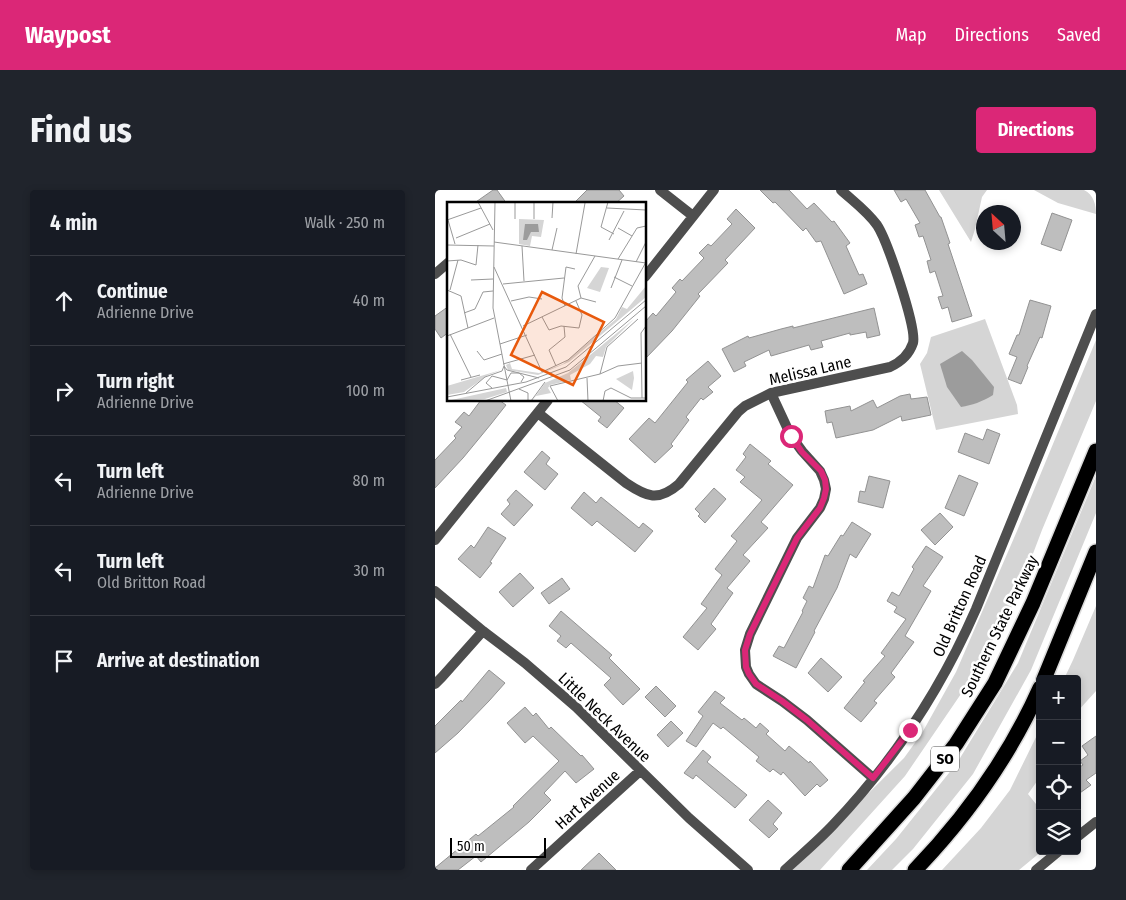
<!DOCTYPE html>
<html lang="en">
<head>
<meta charset="utf-8">
<style>
	body { margin:0; font-family:"Fira Sans Condensed",sans-serif; background:#20242c; color:#f1f3f6 }
	.controls { position:absolute; right:15px; bottom:15px; display:grid; overflow:hidden; border-radius:5px; box-shadow:0 2px 8px #0003 }
	.controls button { width:45px; height:45px; display:grid; place-items:center; padding:0; border:0; border-bottom:1px solid #363941; background:#171b24; color:#f1f3f6; font:25px sans-serif }
	.compass { position:absolute; left:541px; top:15px; width:45px; height:45px; border-radius:50%; background:#171b24; box-shadow:0 2px 8px #0003; rotate:334deg }
	.scale { position:absolute; left:15px; bottom:12px; width:96px; box-sizing:border-box; padding-left:5px; border:2px solid #000; border-top:0; font-size:14px; line-height:18px; white-space:nowrap; color:#000; -webkit-text-stroke:4px #fff; paint-order:stroke }
	.stop { position:absolute; width:15px; height:15px; margin:-11px; border:4px solid #db2777; border-radius:50%; background:#fff }
	.stop.end { background:#db2777; border-color:#fff; box-shadow:0 1px 5px #0008 }
	.list { margin:0; padding:0; list-style:none }
	h2 { display:flex; justify-content:space-between; align-items:center; height:65px; margin:0; padding:0 20px; font-size:21px }
	h2 small { font-size:16px; font-weight:400; color:#9ea1a6 }
	.list li { display:grid; grid-template-columns:32px 1fr auto; gap:15px; align-items:center; box-sizing:border-box; height:90px; padding:0 20px; border-top:1px solid #363941 }
	.list b { display:block; font-size:19px; white-space:nowrap }
	.list p { margin:0; font-size:16px; white-space:nowrap; color:#9ea1a6 }
	.list em { font-size:16px; font-style:normal; color:#9ea1a6 }
	.icon { flex:none; width:28px; height:28px; fill:none; stroke:currentColor; stroke-width:2; stroke-linecap:round; stroke-linejoin:round }
	.map { position:relative; flex:none; width:661px; height:680px; overflow:hidden; border-radius:5px }
	header { display:flex; align-items:center; gap:30px; box-sizing:border-box; height:70px; padding:0 25px; background:#db2777; color:#fff }
	header strong { font-size:24px }
	nav { display:flex; gap:28px; margin-inline-start:auto; font-size:18px }
	.intro { display:flex; align-items:center; justify-content:space-between; box-sizing:border-box; height:120px; padding:0 30px }
	h1 { margin:0; font-size:35px }
	.button { padding:12px 22px; border-radius:5px; background:#db2777; color:#fff; font-size:18px; font-weight:700 }
	main { display:flex; gap:30px; padding:0 30px }
	aside { flex:1; background:#171b24; border-radius:5px; box-shadow:0 2px 8px #0003 }
	.map>svg:first-child { display:block }
</style>
</head>
<body>
<header>
<strong>Waypost</strong>
<nav><a>Map</a><a>Directions</a><a>Saved</a></nav>
</header>
<div class="intro"><h1>Find us</h1><a class="button">Directions</a></div>
<main>
<aside>
<h2>4 min<small>Walk · 250 m</small></h2>
<ul class="list">
<li><svg class="icon" aria-label="ahead" viewBox="0 0 24 24"><path d="M12 20V5M6 11l6-6 6 6"/></svg><div><b>Continue</b><p>Adrienne Drive</p></div><em>40 m</em></li>
<li><svg class="icon" aria-label="right" viewBox="0 0 24 24"><path d="M7 20v-9h11M14 6l5 5-5 5"/></svg><div><b>Turn right</b><p>Adrienne Drive</p></div><em>100 m</em></li>
<li><svg class="icon" aria-label="left" viewBox="0 0 24 24"><path d="M17 20v-9H6M10 6l-5 5 5 5"/></svg><div><b>Turn left</b><p>Adrienne Drive</p></div><em>80 m</em></li>
<li><svg class="icon" aria-label="left" viewBox="0 0 24 24"><path d="M17 20v-9H6M10 6l-5 5 5 5"/></svg><div><b>Turn left</b><p>Old Britton Road</p></div><em>30 m</em></li>
<li><svg class="icon" aria-label="arrive" viewBox="0 0 24 24"><path d="M6 21V4h12l-3 4 3 4H6"/></svg><div><b>Arrive at destination</b></div></li>
</ul>
</aside>
<div class="map">
<svg width="661" height="680" viewBox="0 0 661 680">
	<rect width="100%" height="100%" fill="#fff"/>
	<path fill="#d5d5d5" d="M504,0H552L547,7L540,39L536,52Z
		M599,0C608,0 643,0 649,0C659,5 661,15 661,24L623,13Z
		M550,129L582,215L583,224L501,240L485,174L492,163L496,147Z
		M661,150V211L607,340L580,411L530,498L470,586L385,680H356L469,568L487,543L521,482L582,341Z
		M661,286V323L596,480L538,584L478,659L457,680H432L461,649L522,573L583,473Z
		M661,416V501L642,522V489H629L638,470Z
		M605,539V587L593,604L605,619V661H607L584,680H507L546,638L575,600Z"/>
	<path fill="#9c9c9c" d="M527,161L537,170L559,197L558,205C547,212 537,215 526,217L512,197L505,174Z"/>
	<path fill="#bebebe" stroke="#929292" d="M58,0H62L72,14H38Z
		M152,0H184L189,6L180,14H138Z
		M325,0H354L372,19L379,13L397,32L399,31L415,53L411,56L424,85L428,84L432,94L409,104L386,51L381,52L371,38L368,41L340,12L338,13Z
		M459,0H490L505,27H506L515,53L513,54L537,126L517,132L513,117L507,119L503,107L508,106L500,81L495,83L492,71L496,70L488,46L484,47L480,35L485,33L471,9L466,12Z
		M301,19L320,38L290,70L293,73L263,104L265,106L237,141L210,169V132L218,123L221,126L241,102L237,98L245,89L247,91L269,68L264,63L273,54L276,56L297,34L292,29Z
		M617,23L637,30L626,61L606,54Z
		M595,110L616,116L607,148L605,147L592,176L593,177L586,194L573,189L582,167L574,164L582,145H584Z
		M14,116V142L6,148L0,139V126Z
		M439,118L445,145L432,148L431,142L415,145V143L386,151L388,157L376,160L374,155L336,166L334,160L309,172L311,176L299,182L287,159L313,146L314,148L346,139L358,136V138Z
		M273,171L286,186L273,197L278,202L268,210L266,208L251,227L254,230L236,254L238,256L220,273L194,249L214,228L220,233L253,192L251,190Z
		M475,204L476,209L492,207L496,225L467,231L466,226L438,240L401,248L397,232L392,233L390,221L415,216L416,221L438,210L442,218L465,206Z
		M46,210H64L71,215L56,234L28,268L0,298V270L21,248L19,246L27,237L20,232L29,222L34,226Z
		M145,210H179L189,218L172,238L163,231L166,227Z
		M552,239L565,244L554,274L523,262L530,243L548,250Z
		M315,254L336,271L333,274L358,295L326,332L333,338L308,365L315,371L292,398L298,403L276,434L281,439L263,460L248,447L272,418L266,414L287,385L280,379L302,351L296,346L327,310L305,292L310,287L301,280L311,267L308,264Z
		M107,261L115,268L111,274L123,284L110,300L89,282Z
		M524,285L543,293L529,326L510,318Z
		M434,286L455,291L448,318L423,312L425,301L430,302Z
		M279,298L291,309L270,333L263,326L265,324L260,319Z
		M81,300L98,315L79,336L66,324L75,314L72,310Z
		M149,302L161,313L166,307L204,338L208,333L218,341L200,362L162,331L157,336L136,318Z
		M505,323L518,337L500,355L486,340Z
		M417,332L436,344L421,368L415,364L402,398L379,441L380,442L361,478L338,466L344,456L349,458L368,422L367,421L372,411L368,408L374,396L378,398L390,365L393,366L406,345L408,346Z
		M53,337L71,348L55,372L57,373L45,388L23,369L36,355L39,358Z
		M491,356L508,367L488,396L496,401L470,446L479,452L456,483L460,487L439,511L442,513L426,532L409,518L430,492L428,491L450,466L446,463L471,429L459,422L462,417L452,411L457,402L464,406L479,379L477,377Z
		M85,383L99,398L78,417L64,402Z
		M127,388L135,399L114,414L106,403Z
		M126,421L177,465L174,468L205,499L188,515L169,495L176,488L136,453L131,458L122,451L126,446L114,436Z
		M386,468L407,487L393,502L373,483Z
		M54,480L70,493L54,511L23,543L0,563V536L26,510L27,512Z
		M221,496L241,516L230,527L210,507Z
		M280,501L290,508L285,513L307,530L309,528L321,538L325,533L334,541L331,544L350,561L354,556L374,573L375,571L393,590L385,597L382,594L370,606L348,582L346,585L338,579L335,582L321,571L324,567L288,537L286,539L278,533L261,557L251,551L268,526L263,522Z
		M90,517L98,526L101,523L114,539L116,537L146,566L147,565L159,579L141,593L130,581L109,603L116,610L94,632L46,672L41,666L23,680H0V678L41,644L43,646L79,617L78,616L124,571L98,546L90,553L72,533Z
		M236,531L248,543L233,557L222,545Z
		M661,546V583L651,590L656,595L642,605V577L643,578L648,575L645,571L653,565L647,556Z
		M268,560L276,567L272,572L312,605L300,618L261,585L258,589L249,583Z
		M333,610L347,623L338,634L343,639L334,648L314,630Z
		M164,663L181,680H146Z"/>
	<g fill="none" stroke-linecap="round" stroke-linejoin="round">
		<g stroke="#dbdbdb" stroke-width="18">
			<path id="highway" d="M609,489L661,362
				M414,680L479,608L521,554L560,493L598,413L661,261
				M480,680C531,627 575,565 605,498"/>
		</g>
		<path stroke="#4e4e4e" stroke-width="10" d="M225,0L258,26
			M0,84L14,72
			M210,87L279,0
			M336,203L356,246L367,261L385,281L389,290L391,299L389,309L385,318L362,348L315,444L310,460L311,477L314,484L321,494L347,511L372,530L438,588
			M103,223L191,293C212,307 223,312 244,294L303,222L310,216L336,203L455,177C466,172 474,165 478,153C482,138 452,50 442,35C432,21 418,11 406,0
			M0,350L113,210
			M0,401L48,441L90,473L141,517L254,628L313,680
			M0,494L7,487L48,441
			M642,647L661,632
			M96,680L205,581
			M350,680C366,665 383,651 398,635C458,572 506,499 541,419L661,124
			M601,680L624,661"/>
		<use href="#highway" stroke="#000" stroke-width="15"/>
	</g>
	<g fill="none" stroke-linecap="round" stroke-linejoin="round">
		<path stroke="#db2777" stroke-width="6" d="M356,246L367,262L386,281L390,290L391,299L389,308L385,318L362,348L315,444L310,460L311,477L314,484L321,494L347,511L372,530L438,588L475,540"/>
	</g>
	<g text-anchor="middle" stroke-width="5" stroke-linejoin="round" paint-order="stroke">
		<rect fill="#fff" stroke="#4c4c4c" stroke-width="1" x="496" y="556.5" width="28" height="25" rx="4"/>
		<g font-size="15" font-weight="bold" fill="#000">
			<text x="510" y="574">SO</text>
		</g>
		<g font-size="16" fill="#000" stroke="#fff">
			<text transform="translate(375 180) rotate(-13)" y="6">Melissa Lane</text>
			<text transform="translate(524 416) rotate(-66)" y="6">Old Britton Road</text>
			<text transform="translate(564 436) rotate(-64)" y="6">Southern State Parkway</text>
			<text transform="translate(170 527) rotate(44)" y="6">Little Neck Avenue</text>
			<text transform="translate(152 609) rotate(-42)" y="6">Hart Avenue</text>
		</g>
	</g>
	<g transform="translate(12 12)">
		<rect width="199" height="199" fill="#fff"/>
		<path d="M72,17L97,18L94,35L85,34L83,44L72,42ZM154,65L162,66L153,90L140,86ZM199,84V95L122,160L91,173L61,168L59,163L63,161L65,167L92,171L116,162L169,117L175,105L180,107ZM187,117L159,145L156,155L149,154L143,162L123,173L124,178L103,183L101,186L104,191L89,194L85,199L98,181L121,171ZM54,168L41,173L17,190L0,193V184ZM186,169L187,176L185,188L169,177ZM59,186L60,190L38,197L0,199Z" fill="#d5d5d5"/>
		<path d="M78,22H91L92,30H84L80,38H76Z" fill="#9c9c9c"/>
		<path fill="none" stroke="#999" stroke-width="1" d="M31,0L46,28M48,0L46,106L64,199M161,0L154,25L167,32M160,6L199,8M105,16L106,0M68,17V0M87,17V0M0,18L34,6M1,18L8,42M171,26L185,34M9,36L43,22M162,38L177,9M47,40L199,61M0,43L47,44M75,44L77,79M105,48L110,26M129,52L138,1M171,57L190,26L199,24M0,59L14,58L29,63L31,43M189,60L199,40M47,65L95,170L121,158L168,116L199,60M167,75L185,84M24,78L46,77M56,82L117,76M164,86L175,58M0,88L14,94L21,126M3,88L11,58M134,96L131,84L148,54M64,99L82,95L95,97M118,104L115,96L119,65L128,67M17,111L28,107L36,90L46,89M95,115L102,128L114,124L132,126L135,113L129,99M76,124L134,96L149,100M3,132L24,175M0,134L47,116M53,142L80,133M30,149L37,158L55,152M56,162L88,153M109,164L102,148L118,135L117,124M153,172L171,164L195,161M140,176L141,199M14,178L33,173M45,186L39,181L45,174L60,178L64,171H72L77,175L74,180M72,187L81,191V199M19,191L38,175L55,169L57,164L60,168L92,176M0,195L79,180L119,165L199,98M195,196L194,131L199,124M38,199L123,168L199,104M84,199L98,180M111,199L103,184L153,172L160,145L191,117M156,199L158,189L164,186L184,196H199"/>
		<path fill="#e8590c" fill-opacity="0.15" stroke="#e8590c" stroke-width="2.5" d="M95,90L157,120L126,183L64,153Z"/>
		<rect width="199" height="199" fill="none" stroke="#000" stroke-width="2.5"/>
	</g>
</svg>
<div class="controls">
<button>+</button>
<button>−</button>
<button><svg class="icon" aria-label="locate" viewBox="0 0 24 24"><circle cx="12" cy="12" r="6"/><path d="M12 2v4M12 18v4M2 12h4M18 12h4"/></svg></button>
<button><svg class="icon" aria-label="layers" viewBox="0 0 24 24"><path d="M12 4l9 5-9 5-9-5zM3 14l9 5 9-5"/></svg></button>
</div>
<svg class="compass" viewBox="-18 -18 36 36"><path d="M0-13l5 13h-10z" fill="#e53935"/><path d="M0 13l5-13h-10z" fill="#9ea1a6"/></svg>
<div class="scale">50 m</div>
<div class="stop" style="left:356px;top:246px"></div>
<div class="stop end" style="left:475px;top:540px"></div>
</div>
</main>
</body>
</html>
